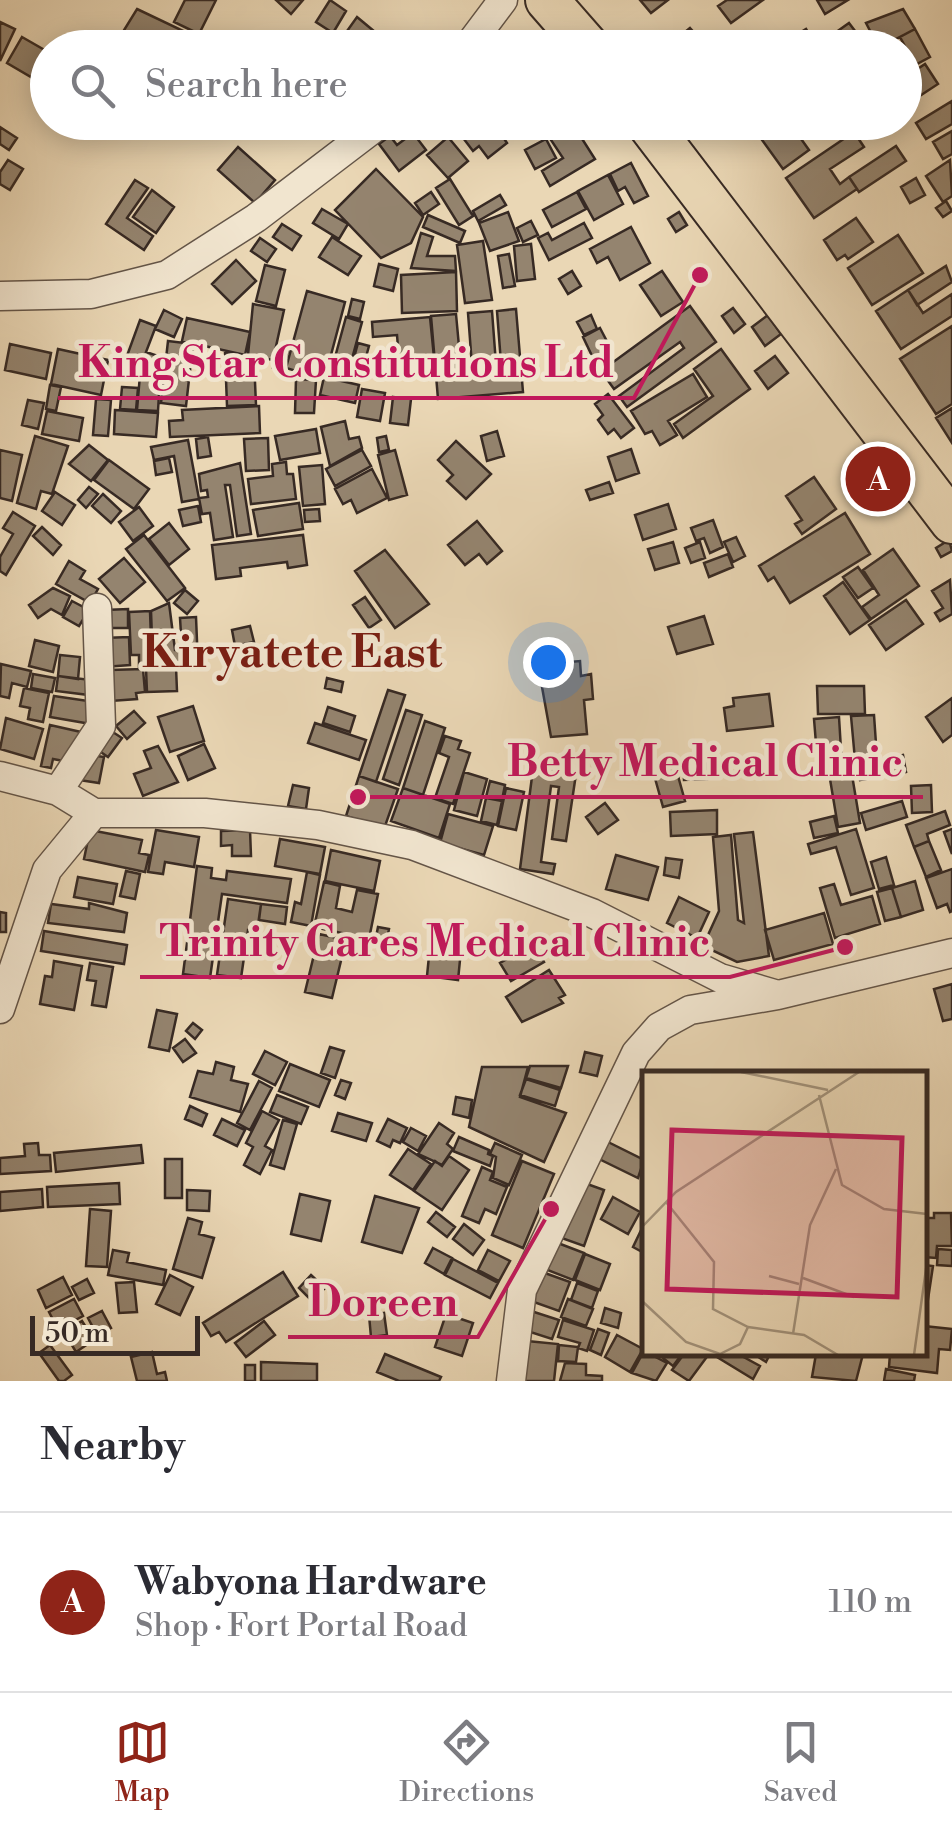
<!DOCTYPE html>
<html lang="en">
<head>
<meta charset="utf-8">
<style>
	body { margin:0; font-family:"Libre Bodoni",serif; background:#f7f7f7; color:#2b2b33 }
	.scale { position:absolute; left:30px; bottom:25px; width:170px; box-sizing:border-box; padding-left:10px; border:5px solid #372a24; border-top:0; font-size:28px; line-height:35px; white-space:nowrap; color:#372a24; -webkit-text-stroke:8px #f1e5cf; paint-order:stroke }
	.you { position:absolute; left:548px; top:662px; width:35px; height:35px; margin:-25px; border:8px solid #fff; border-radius:50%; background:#1a73e8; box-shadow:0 0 0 15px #1a73e833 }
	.badge { display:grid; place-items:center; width:65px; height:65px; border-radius:50%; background:#8f2418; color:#fff; font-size:32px; font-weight:700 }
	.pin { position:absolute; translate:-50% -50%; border:5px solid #fff; box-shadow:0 2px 10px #0006 }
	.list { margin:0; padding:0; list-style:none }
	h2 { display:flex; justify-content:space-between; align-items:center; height:130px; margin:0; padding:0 40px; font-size:42px }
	h2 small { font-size:32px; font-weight:400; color:#7c7c81 }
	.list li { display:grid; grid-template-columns:65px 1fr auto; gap:30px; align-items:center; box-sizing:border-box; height:180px; padding:0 40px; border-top:2px solid #e1e1e2 }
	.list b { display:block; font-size:38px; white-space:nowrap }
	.list p { margin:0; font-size:32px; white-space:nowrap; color:#7c7c81 }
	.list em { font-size:32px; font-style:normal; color:#7c7c81 }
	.icon { flex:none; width:55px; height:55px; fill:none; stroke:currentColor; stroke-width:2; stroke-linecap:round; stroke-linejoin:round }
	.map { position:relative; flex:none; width:952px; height:1381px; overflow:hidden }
	.search { position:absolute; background:#fff; box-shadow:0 5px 25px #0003; left:30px; right:30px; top:30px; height:110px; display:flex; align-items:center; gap:25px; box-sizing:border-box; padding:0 35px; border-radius:55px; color:#7c7c81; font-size:38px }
	.sheet { height:310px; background:#fff }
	nav { display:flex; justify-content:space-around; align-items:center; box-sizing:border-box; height:140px; border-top:2px solid #e1e1e2; background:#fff; font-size:28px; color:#7c7c81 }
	nav a { display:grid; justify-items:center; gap:5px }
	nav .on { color:#8f2418 }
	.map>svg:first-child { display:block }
</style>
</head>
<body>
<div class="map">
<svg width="952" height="1381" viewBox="0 0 952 1381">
	<rect width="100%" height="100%" fill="#ead7b5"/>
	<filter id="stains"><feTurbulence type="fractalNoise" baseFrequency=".002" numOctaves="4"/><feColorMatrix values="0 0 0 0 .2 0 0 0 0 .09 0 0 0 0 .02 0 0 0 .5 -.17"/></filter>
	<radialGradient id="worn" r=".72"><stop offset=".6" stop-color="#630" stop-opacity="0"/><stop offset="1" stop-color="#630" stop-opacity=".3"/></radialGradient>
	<path fill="#94846f" stroke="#372a24" stroke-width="2.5" d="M185,0H216L199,34L174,22Z
		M276,0H303L291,14Z
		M330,0L346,11L333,33L316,22Z
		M640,0H668L651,13Z
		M727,0H763L731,23L718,6Z
		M817,0H848L825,14Z
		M137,9L194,36L189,48H158L143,40L139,48H113Z
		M903,9L915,29L894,40L898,48H879L866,23Z
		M357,17L381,37L372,48H335Z
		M0,22L15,29L0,61Z
		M849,23L868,48H831L825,40Z
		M690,28L699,38L681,48L675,40Z
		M806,29L817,48L798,47L793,37Z
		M915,29L930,57L915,65L900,37Z
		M22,37L48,52V87L7,63Z
		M515,38L525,48H505Z
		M925,64L938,84L912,101L904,90V78Z
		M952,101V124L926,139L916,123Z
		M451,122H493L507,143L488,158L479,146L473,151Z
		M513,122L509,125L514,132L506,138L496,123Z
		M749,122H789L809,150L783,169Z
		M833,122H865L842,139Z
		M572,123L595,159L550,186L542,171L563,158L549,137Z
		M0,127L17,138L9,150L0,144Z
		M952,131V154L943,159L933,142Z
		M854,132L864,147L830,169L840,184L849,177L857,189L814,218L786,178Z
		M413,133L426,150L399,171L379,144L390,136L397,145Z
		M448,137L468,161L448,178L427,155Z
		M546,139L556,158L535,169L525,150Z
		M896,146L906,161L859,192L849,177Z
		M238,147L275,180L255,203L218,170Z
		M8,160L23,169L10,190L0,184V172Z
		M950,160L952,196L943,202L926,176Z
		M631,163L648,196L634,203L625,187L618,191L610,174Z
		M376,169L423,217L411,243L381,258L335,210Z
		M608,175L623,204L594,220L578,191Z
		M916,178L925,195L910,203L901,187Z
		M450,179L473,216L459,225L436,188Z
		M135,180L148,188L127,218L153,236L144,250L106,224Z
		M152,190L174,207L156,233L133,217Z
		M431,192L439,204L423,215L415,203Z
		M577,192L586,209L552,227L543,210Z
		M500,195L506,205L478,221L473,211Z
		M946,201L952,211L943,217L936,208Z
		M322,209L348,224L339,239L313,223Z
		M508,212L519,241L490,251L479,223Z
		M679,212L687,225L676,232L668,219Z
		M428,215L465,231L460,243L423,227Z
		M856,218L873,242L848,259L845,255L837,260L824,240Z
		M531,221L538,235L523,242L517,228Z
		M584,223L592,238L549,260L538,238L548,233L552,240Z
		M282,224L301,236L292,250L273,237Z
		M631,227L650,263L620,280L608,257L597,263L590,249Z
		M421,233L433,237L427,256H455L456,271L411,268Z
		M898,235L923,273L872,305L848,268Z
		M332,237L361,256L348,275L319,257Z
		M260,238L276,249L267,262L251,251Z
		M483,241L492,300L465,303L457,245Z
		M531,244L535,279L517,281L514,246Z
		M509,254L515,286L503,288L498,256Z
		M236,260L256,281L232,304L212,284Z
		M379,264L398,269L393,291L374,286Z
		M265,265L285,270L276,306L256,301Z
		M946,266L952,282L917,305L908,290Z
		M572,271L581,286L568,294L559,279Z
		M662,271L683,302L661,316L640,285Z
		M456,272L457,311L402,313L401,275Z
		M908,290L923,313L952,294V316L901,349L876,311Z
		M307,291L345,302L327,370L309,365L306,374L286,368Z
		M352,299L364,302L360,319L348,316Z
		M253,304L284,310L273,360L248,355Z
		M690,306L716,342L627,407L619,396L684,348L680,342L614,389L601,371Z
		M733,308L745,324L734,333L722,316Z
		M516,309L523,392L438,399L431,316L456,314L461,368L472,366L468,313L492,311L496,364L501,363L497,311Z
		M164,310L182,319L174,337L155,329Z
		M591,315L597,329L584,335L577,322Z
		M768,315L781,334L765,346L752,327Z
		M346,317L362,322L347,377L331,372Z
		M430,317L435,368L400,372L397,335L373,337L372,322Z
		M187,318L250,332L245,355L182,341Z
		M140,320L156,326L146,352L158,356L152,374L124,364Z
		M952,326V404L936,414L900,359Z
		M600,328L612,351L594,360L583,337Z
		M168,341L193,344L186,406L161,403Z
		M358,343L369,346L363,368L352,365Z
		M10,344L51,353L46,379L5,370Z
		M278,347L288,349L283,371L273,368Z
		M58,349L108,360L101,395L51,384Z
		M721,349L750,389L683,438L674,424L713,396L694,369Z
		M225,352L254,359L256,405L227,406Z
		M775,356L788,373L768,389L755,371Z
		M693,374L707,397L668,421L677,435L660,445L652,431L645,434L631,411Z
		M140,375L160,377L158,411L137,410Z
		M324,377L359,385L355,403L320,395Z
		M296,379L316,380L314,413H295Z
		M50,385L61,387L56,411L46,409Z
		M122,387L138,388L136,410L120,409Z
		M362,389L385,393L380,421L357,417Z
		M608,394L634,428L621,438L614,429L608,434L598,420L603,415L595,404Z
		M393,397L411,399L408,425L390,423Z
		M96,399L111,400L108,436L93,435Z
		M28,400L44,403L38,429L22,425Z
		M259,406L260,433L170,437L169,421L183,420L182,410Z
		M952,408V443L936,418Z
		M115,410L158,413L156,437L114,434Z
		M47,411L83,418L79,441L42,434Z
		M345,421L349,439L359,437L362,448L330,466L321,427Z
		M316,429L320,453L280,460L275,436Z
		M497,431L504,456L487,461L481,436Z
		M35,436L68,446L52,494L41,491L36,509L17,503Z
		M386,436L389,450L379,452L377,438Z
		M208,437L211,456L198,458L196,439Z
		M268,438L269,470L246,471L244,439Z
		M188,440L199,499L182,502L174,456L154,460L151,447Z
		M456,441L491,474L466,499L447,481L453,475L438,460Z
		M89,445L108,460L91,481L69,464Z
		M631,449L639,473L616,481L608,457Z
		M0,450L22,455L12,501L0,498Z
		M362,450L371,466L335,486L326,469Z
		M395,450L407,495L389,500L378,455Z
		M169,458L172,472L156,475L154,461Z
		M109,460L149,489L134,509L94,480Z
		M286,462L287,474H293L296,499L251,504L248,479L273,476L272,464Z
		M240,463L251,534L237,536L230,485H225L233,537L214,540L210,513L202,514L199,498L208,497L207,490L201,491L199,474Z
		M322,465L325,504L303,506L299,467Z
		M372,469L387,498L357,513L351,500L343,504L335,489Z
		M814,477L836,509L802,534L795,524L802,520L786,496Z
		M609,482L613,493L590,500L586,490Z
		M89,487L98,494L86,508L78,500Z
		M55,492L75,505L62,525L42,511Z
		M103,494L121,511L111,523L92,506Z
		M299,503L303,529L258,536L253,510Z
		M668,504L676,529L643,540L635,515Z
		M198,506L201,522L183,526L179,510Z
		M139,507L153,526L133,541L119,522Z
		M319,509L320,521L305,522L304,510Z
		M13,512L35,526L6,575L0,571V557L13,534L3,528Z
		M845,513L870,554L790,603L774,577L768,581L759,566Z
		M713,520L723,547L710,553L704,538L696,541L691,528Z
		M477,521L502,551L487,564L479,554L465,565L448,545Z
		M169,523L189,549L169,565L149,539Z
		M42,527L61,545L53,555L33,536Z
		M144,535L185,588L167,601L126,549Z
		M303,535L307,565L288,568L287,562L240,568L241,576L216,579L212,545Z
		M736,537L745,556L733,562L724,542Z
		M949,540L952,551L941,557L936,548Z
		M673,542L679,563L655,570L648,549Z
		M700,542L705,558L691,563L685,548Z
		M893,549L919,586L871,619L862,607L879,595L863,570Z
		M385,550L429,604L395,628L355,571Z
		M728,554L733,567L709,577L704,563Z
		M124,558L145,582L120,603L99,579Z
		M69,561L85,571L80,579L98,589L90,603L56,584Z
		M858,567L873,588L858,598L843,577Z
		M950,580L952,614L940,621L935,613L943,608L932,591Z
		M843,582L870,620L850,634L824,596Z
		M53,588L70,596L62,615L51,609L38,618L29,605Z
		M185,590L198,601L187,614L174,603Z
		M365,597L381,620L369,628L353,605Z
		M906,600L923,624L886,650L869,625Z
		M72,601L89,610L79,626L63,617Z
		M169,603L175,650H182L180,618L196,617L198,665L153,666L151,611Z
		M128,609V628H106L105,610Z
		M150,611L152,667H139V655H131L129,612Z
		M704,616L713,644L677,654L668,627Z
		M250,626L254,642L235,646L232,630Z
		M129,637L130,665L104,667L103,638Z
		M35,640L59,646L53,672L29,666Z
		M60,655L80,657L78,679L58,676Z
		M580,661L581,676L591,674L593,699L584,700L587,734L551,737L542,687L548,686L546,664Z
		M1,664L31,671L27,687L12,683L9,698L0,696Z
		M176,667L177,691L147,692L146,669Z
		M143,669L145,692L136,693L137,699L111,701L110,670Z
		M33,674L55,678L52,692L31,688Z
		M58,676L91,680L89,695L56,691Z
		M327,678L343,682L341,692L325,688Z
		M817,686H864L865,714H818Z
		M24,688L49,693L43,722L28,719L30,708L20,706Z
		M388,690L405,695L376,782L359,776Z
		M769,694L773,726L727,731L724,708L734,706L733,698Z
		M54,696L95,702L91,724L50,717Z
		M952,698V735L943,742L926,717Z
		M193,706L204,741L170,752L158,717Z
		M328,707L355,716L350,732L323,723Z
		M406,710L422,715L399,785L383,779Z
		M134,711L145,723L127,739L116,726Z
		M874,715L877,758L855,760L851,716Z
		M839,717L842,766L818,768L814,719Z
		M6,718L43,729L34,759L0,749Z
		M425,721L445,728L423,795L403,788Z
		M315,723L366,740L359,760L308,743Z
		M50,725L81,732L74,763L53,759L51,768L41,766Z
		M105,727L122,738L108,757L92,746Z
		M445,736L461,741L458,749L470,753L453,804L435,798L449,757L439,753Z
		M204,744L215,768L188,780L178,756Z
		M158,746L178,782L143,796L134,774L151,768L144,751Z
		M84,754L104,757L99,783L79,780Z
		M903,755L906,772L860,780L857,764Z
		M673,758L685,801L663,807L651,764Z
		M706,762L707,779L684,780L683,763Z
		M533,769L576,774L566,841L552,839L559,787L551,786L541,862L555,864L553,874L520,869Z
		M851,769L860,823L838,827L829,773Z
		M464,772L487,779L477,816L454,810Z
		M359,776L398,789L384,829L346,816Z
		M490,781L505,785L502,800L486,797Z
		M293,785L309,788L306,809L288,806Z
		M931,785L932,812L912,813L911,786Z
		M403,788L450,804L439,838L391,821Z
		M506,788L524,792L516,830L498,826Z
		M486,798L502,801L497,825L481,821Z
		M902,801L907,817L866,830L861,813Z
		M605,803L618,820L598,834L586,817Z
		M717,810V834L671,836L670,812Z
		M945,811L950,825L927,834L929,841L914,847L906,825Z
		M448,814L493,826L484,855L440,843Z
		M834,816L838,833L814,838L810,822Z
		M856,829L874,888L851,895L836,847L811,854L808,844Z
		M952,829V854L944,832Z
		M90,830L142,840L139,853L149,855L145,872L84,859Z
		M156,830L199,837L194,867L165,862L163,874L148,872Z
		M250,830L251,856H232V845L221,846V831Z
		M753,832L769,956L737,962L703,946L719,911L713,837L731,835L738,920L744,923L734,834Z
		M280,839L325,847L320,874L275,866Z
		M929,841L941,870L926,877L914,847Z
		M331,850L380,861L374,891L325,881Z
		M616,855L658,867L648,900L606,889Z
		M886,857L894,885L879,889L871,862Z
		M666,858L682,860L679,878L664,875Z
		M197,866L212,868L211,878L226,880L227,871L291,879L287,903L222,894L210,978L183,974Z
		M952,869V911L950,912L947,904L937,908L926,878Z
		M126,871L140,874L135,899L120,896Z
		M307,872L320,875L311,926L291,922L295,902L301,904Z
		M78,877L117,884L113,904L74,897Z
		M915,881L923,910L901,917L892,888Z
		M324,882L340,886L336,908L352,912L357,890L378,894L369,939L314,927Z
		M834,884L841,905L872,896L880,924L835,938L820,888Z
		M892,888L901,917L885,921L877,892Z
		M679,897L709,912L697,938L667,923Z
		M228,899L261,904L257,932L248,930L241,978L217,975Z
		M89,903L127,913L124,932L48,923L51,904L89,909Z
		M261,904L287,907L285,924L259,920Z
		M0,912L6,913V932H0Z
		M824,913L833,944L774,960L765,930Z
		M378,927L389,929L386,943L375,942Z
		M44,931L127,945L124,964L41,951Z
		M319,934L346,940L332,998L305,992Z
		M533,944L544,962L511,981L500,963Z
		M430,946L461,950L458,980L427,976Z
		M54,961L82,966L74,1010L40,1004L45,976L52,977Z
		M90,963L113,967L106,1007L92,1005L96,981L87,980Z
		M549,970L565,995L559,998L563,1003L522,1022L506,997Z
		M952,984V1019L943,1021L934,989Z
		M157,1010L177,1014L169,1051L149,1047Z
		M193,1023L202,1030L195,1039L186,1031Z
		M185,1039L196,1053L183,1062L173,1048Z
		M330,1047L344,1051L335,1078L321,1073Z
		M265,1051L287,1062L275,1085L253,1074Z
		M585,1052L602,1056L597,1076L580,1072Z
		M216,1062L234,1067L231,1080L248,1084L240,1112L190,1097L198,1071L213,1074Z
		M290,1064L330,1080L319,1107L279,1091Z
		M530,1066H568L561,1088L526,1078Z
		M482,1067H528L520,1097L566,1113L544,1162L469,1127Z
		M526,1079L560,1090L555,1106L520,1095Z
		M341,1080L351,1083L345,1099L335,1095Z
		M259,1081L272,1088L250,1130L237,1123Z
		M277,1095L308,1107L301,1124L270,1112Z
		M456,1097L472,1100L469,1118L453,1114Z
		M190,1106L207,1114L202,1126L185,1119Z
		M262,1111L279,1120L265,1146L272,1150L260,1174L244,1165L253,1147L246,1143Z
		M338,1113L372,1123L366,1141L332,1131Z
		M222,1119L245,1130L237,1146L214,1135Z
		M388,1119L407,1128L400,1143L393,1140L390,1147L377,1141Z
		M283,1120L297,1124L284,1169L270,1165Z
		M439,1123L454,1133L447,1144L453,1149L442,1165L418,1154Z
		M411,1128L426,1136L418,1151L403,1142Z
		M459,1137L489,1150L488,1154L493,1156L490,1166L453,1151Z
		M604,1140L644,1160L638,1178L595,1157Z
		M38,1143L39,1155H50L51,1171L0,1174V1158L25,1156L24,1144Z
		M495,1143L522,1155L509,1185L493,1178L496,1157L490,1154Z
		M141,1145L143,1163L56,1172L54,1153Z
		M408,1149L431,1164L413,1190L390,1175Z
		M449,1156L469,1170L442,1210L414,1191L435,1161L442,1166Z
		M165,1159H182V1198H165Z
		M522,1161L554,1174L523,1248L492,1235Z
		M482,1167L493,1172L490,1180L507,1187L496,1214L485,1209L479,1223L462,1216Z
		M576,1180L604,1190L584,1246L556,1236Z
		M119,1183L120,1204L48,1207L47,1187Z
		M42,1189L43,1207L0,1211V1192Z
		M187,1190L210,1191L209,1211L187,1210Z
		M300,1194L330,1201L321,1241L291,1234Z
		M375,1196L419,1208L402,1253L362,1242Z
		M613,1197L640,1212L628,1234L601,1219Z
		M90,1209L111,1211L107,1267L86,1266Z
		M436,1212L455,1227L447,1237L428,1222Z
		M934,1213H951L952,1246H937L936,1258L924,1257V1218H934Z
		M188,1218L202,1222L199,1234L214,1238L202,1278L173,1269Z
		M464,1224L484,1240L473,1255L453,1239Z
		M644,1224V1253L633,1247Z
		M550,1240L584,1253L573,1280L540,1267Z
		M433,1248L452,1258L444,1274L425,1263Z
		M938,1249L952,1250V1266L937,1265Z
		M113,1250L129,1253L127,1262L166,1270L163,1285L108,1275Z
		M488,1250L510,1261L499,1281L478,1270Z
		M585,1254L610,1264L600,1290L575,1280Z
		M453,1259L498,1283L490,1298L445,1275Z
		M924,1265L933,1266L927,1306H924Z
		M283,1272L298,1296L226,1342L219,1332L211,1336L203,1323Z
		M542,1272L570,1282L559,1311L531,1301Z
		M170,1275L193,1287L180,1315L156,1304Z
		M311,1275L325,1288L312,1301L299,1288Z
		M63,1277L72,1295L46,1308L38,1290Z
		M87,1279L94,1293L79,1300L72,1287Z
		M134,1282L137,1312L119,1313L116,1283Z
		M577,1283L598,1291L592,1308L571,1300Z
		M74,1299L83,1316L58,1329L49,1312Z
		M568,1299L593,1309L586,1326L561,1317Z
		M605,1308L621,1313L618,1328L601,1323Z
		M102,1311L111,1328L97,1335L88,1318Z
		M531,1311L559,1320L552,1339L524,1330Z
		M384,1313L387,1335L371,1337L369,1315Z
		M446,1314L473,1323L462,1356L435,1347Z
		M563,1320L594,1330L587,1351L578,1348L580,1343L558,1337Z
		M82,1321L94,1340L76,1352L64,1332Z
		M264,1321L275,1335L246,1357L235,1343Z
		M924,1326L952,1329L950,1350L939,1349L937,1373L889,1367L890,1354H924Z
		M598,1329L609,1333L601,1355L590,1350Z
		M617,1335L643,1349L630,1372L605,1357Z
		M527,1341L558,1344L554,1381H523Z
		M50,1345L72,1375L64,1381H59L39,1353Z
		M559,1345L578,1347L576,1362L558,1361Z
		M644,1351L667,1363L656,1381L632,1373Z
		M152,1352L157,1374L165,1372L167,1381H137L131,1357Z
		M385,1354L441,1377L439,1381H399L377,1372Z
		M667,1354H682L673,1366L663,1358Z
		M684,1354H709L689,1381L672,1370Z
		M712,1354H738L760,1366L753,1379Z
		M754,1354H770L766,1362Z
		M816,1354H863L856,1381L812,1377Z
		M261,1362L317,1364V1381H261Z
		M565,1363L586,1364V1375L602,1376V1381H560Z
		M245,1365H255V1381H245Z
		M886,1369L915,1375L914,1381H884Z"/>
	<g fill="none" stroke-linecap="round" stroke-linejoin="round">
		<g stroke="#645548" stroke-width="31">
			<path id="street" d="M467,48L503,0
				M0,296L91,294L167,275L256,218L382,122
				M0,776L58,791L94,813H205L318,825L412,845L592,913L720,978L778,995
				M58,791L101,726L97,608
				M0,1009L47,870L94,813
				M511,1381L522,1290L636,1053L659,1027L690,1010L778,995L952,953"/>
		</g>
		<g stroke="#372a24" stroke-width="46">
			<path id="primary" d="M547,0L589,48
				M647,122L952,522"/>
		</g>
		<use href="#street" stroke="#f1e5cf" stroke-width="28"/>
		<use href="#primary" stroke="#ead7b5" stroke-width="42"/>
	</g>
	<g text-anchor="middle" stroke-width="9" stroke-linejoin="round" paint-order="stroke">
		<g font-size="45" font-weight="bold" fill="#7a1f14" stroke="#f1e5cf">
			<text x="292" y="667">Kiryatete East</text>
		</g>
	</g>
	<g transform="translate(642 1071)">
		<rect width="285" height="285" fill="#ead7b5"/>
		<path fill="none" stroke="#a2927b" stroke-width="2.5" d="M99,1L186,19M177,24L200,114L242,138L285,143M24,131L72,191L71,238L106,256L162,264L196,284M0,156L34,121L217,1M127,205L157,213M161,207L212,226M0,230L44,271L78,283L98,273L106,256M151,263L168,154L194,98M272,284L285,191"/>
		<path fill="#c2185b" fill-opacity="0.15" stroke="#c2185b" stroke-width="5" d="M30,59L260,67L255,226L25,218Z"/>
		<rect width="285" height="285" fill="none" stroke="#372a24" stroke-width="5"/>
	</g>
	<path fill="none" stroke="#c2185b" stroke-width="4" d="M700 275L634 398H58M358 797L487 797H923M845 947L730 977H140M551 1209L478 1337H288"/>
	<g fill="#c2185b" stroke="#f1e5cf" stroke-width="4">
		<circle cx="700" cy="275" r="10"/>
		<circle cx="358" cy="797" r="10"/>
		<circle cx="845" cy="947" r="10"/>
		<circle cx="551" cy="1209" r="10"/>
	</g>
	<g font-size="42" text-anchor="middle" font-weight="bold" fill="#c2185b" stroke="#f1e5cf" stroke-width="9" stroke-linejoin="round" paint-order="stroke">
		<text x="346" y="377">King Star Constitutions Ltd</text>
		<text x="705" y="776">Betty Medical Clinic</text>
		<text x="435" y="956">Trinity Cares Medical Clinic</text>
		<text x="383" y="1316">Doreen</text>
	</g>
	<rect width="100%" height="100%" filter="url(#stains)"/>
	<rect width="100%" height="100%" fill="url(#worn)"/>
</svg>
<div class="scale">50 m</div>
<div class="you"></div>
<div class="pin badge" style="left:878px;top:479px">A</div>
<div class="search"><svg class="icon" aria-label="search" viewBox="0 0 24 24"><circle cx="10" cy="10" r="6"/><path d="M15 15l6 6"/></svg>Search here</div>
</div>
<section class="sheet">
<h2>Nearby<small></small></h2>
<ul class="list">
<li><span class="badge">A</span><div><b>Wabyona Hardware</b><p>Shop · Fort Portal Road</p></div><em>110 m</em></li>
</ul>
</section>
<nav>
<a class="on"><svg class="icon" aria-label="map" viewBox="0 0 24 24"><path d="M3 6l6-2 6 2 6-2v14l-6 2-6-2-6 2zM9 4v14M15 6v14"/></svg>Map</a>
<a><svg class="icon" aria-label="directions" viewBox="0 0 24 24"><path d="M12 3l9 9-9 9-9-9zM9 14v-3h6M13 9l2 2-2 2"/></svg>Directions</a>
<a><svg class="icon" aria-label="saved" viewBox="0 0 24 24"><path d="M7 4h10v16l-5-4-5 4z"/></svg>Saved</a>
</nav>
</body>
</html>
